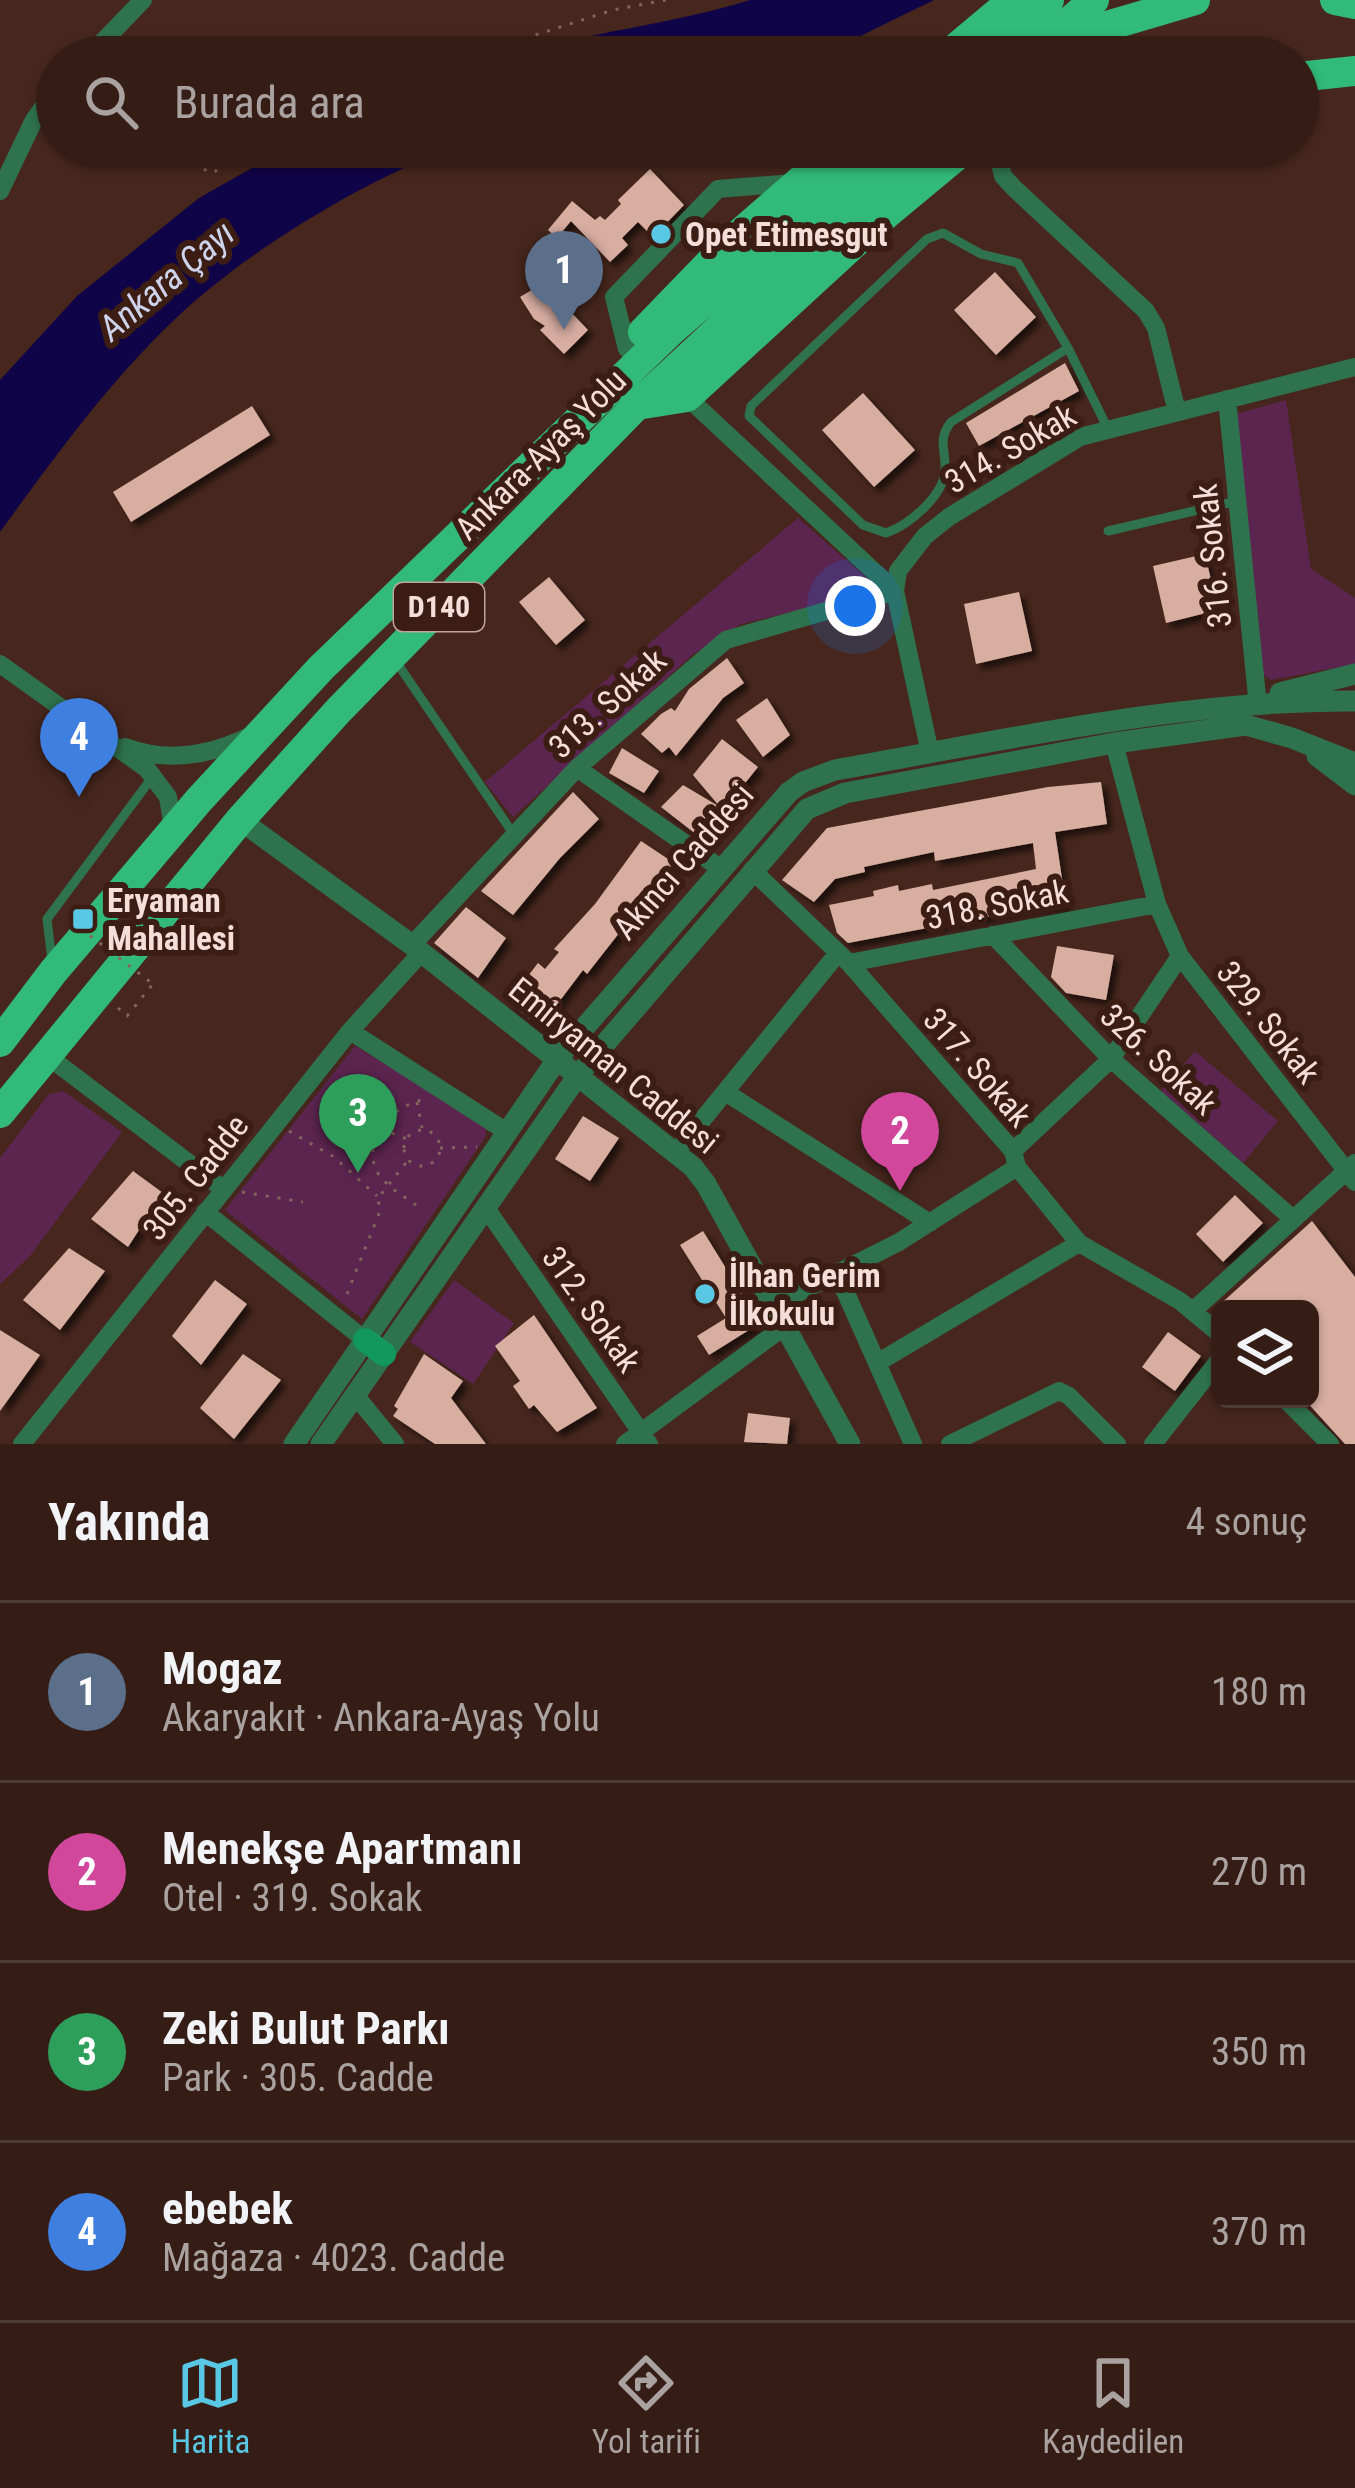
<!DOCTYPE html>
<html lang="tr">
<head>
<meta charset="utf-8">
<style>
	body { margin:0; font-family:"Roboto Condensed",sans-serif; background:#3d261f; color:#f1f3f6 }
	.controls { position:absolute; right:36px; bottom:36px; display:grid; overflow:hidden; border-radius:18px; box-shadow:0 3px 9px #0004 }
	.controls button { width:108px; height:108px; display:grid; place-items:center; padding:0; border:0; border-bottom:3px solid #4f3b35; background:#351d16; color:#f1f3f6; font:60px sans-serif }
	.you { position:absolute; left:855px; top:606px; width:42px; height:42px; margin:-30px; border:9px solid #fff; border-radius:50%; background:#1a73e8; box-shadow:0 0 0 18px #1a73e833 }
	.badge { display:grid; place-items:center; width:78px; height:78px; border-radius:50%; background:#59c8e4; color:#fff; font-size:39px; font-weight:700 }
	.pin { position:absolute; translate:-50% -99px; filter:drop-shadow(0 3px 6px #0008) }
	.pin::after { content:''; position:absolute; top:63px; width:42px; height:36px; background:inherit; clip-path:polygon(0 0,100% 0,50% 100%) }
	.list { margin:0; padding:0; list-style:none }
	h2 { display:flex; justify-content:space-between; align-items:center; height:156px; margin:0; padding:0 48px; font-size:51px }
	h2 small { font-size:39px; font-weight:400; color:#aaa2a1 }
	.list li { display:grid; grid-template-columns:78px 1fr auto; gap:36px; align-items:center; box-sizing:border-box; height:180px; padding:0 48px; border-top:3px solid #4f3b35 }
	.list b { display:block; font-size:45px; white-space:nowrap }
	.list p { margin:0; font-size:39px; white-space:nowrap; color:#aaa2a1 }
	.list em { font-size:39px; font-style:normal; color:#aaa2a1 }
	.icon { flex:none; width:66px; height:66px; fill:none; stroke:currentColor; stroke-width:2; stroke-linecap:round; stroke-linejoin:round }
	.map { position:relative; flex:none; width:1355px; height:1444px; overflow:hidden }
	.search { position:absolute; background:#351d16; box-shadow:0 3px 9px #0004; left:36px; right:36px; top:36px; height:132px; display:flex; align-items:center; gap:30px; box-sizing:border-box; padding:0 42px; border-radius:66px; color:#aaa2a1; font-size:45px }
	.sheet { height:876px; background:#351d16 }
	nav { display:flex; justify-content:space-around; align-items:center; box-sizing:border-box; height:168px; border-top:3px solid #4f3b35; background:#351d16; font-size:33px; color:#aaa2a1 }
	nav a { display:grid; justify-items:center; gap:6px }
	nav .on { color:#59c8e4 }
	.map>svg:first-child { display:block }
</style>
</head>
<body>
<div class="map">
<svg width="1355" height="1444" viewBox="0 0 1355 1444">
	<defs>
		<filter id="shadow"><feDropShadow dx="5.5" dy="5.5" stdDeviation="3" flood-color="#0009"/></filter>
	</defs>
	<rect width="100%" height="100%" fill="#47271d"/>
	<path fill="#5c2550" d="M1286,400L1311,569L1355,598V664L1271,680L1263,674L1233,415Z
		M798,518L877,587L844,599L741,624L691,656L513,817L485,782Z
		M355,1046L485,1125L486,1136L362,1319L225,1210Z
		M1195,1051L1278,1121L1243,1163L1161,1091Z
		M63,1091L122,1132L30,1256L0,1284V1158L49,1094Z
		M454,1280L514,1323L473,1384L410,1342Z"/>
	<path fill="#100449" d="M750,0H934L842,45L799,57H510C588,31 671,25 750,0Z
		M289,147H453C361,182 245,252 174,320C108,383 54,458 0,532V380L77,296L199,198Z"/>
	<path fill="#d8aea1" filter="url(#shadow)" d="M650,169L684,205L653,237L638,222L622,238L628,245L610,262L571,221L557,238L548,230L572,201L595,220L600,216L605,220L621,204L618,200Z
		M995,272L1036,317L996,355L954,310Z
		M540,285L558,313L565,306L588,330L564,354L540,330L545,326L534,319L520,297Z
		M1065,363L1079,391L979,446L966,423Z
		M863,393L915,450L874,487L822,430Z
		M252,406L270,435L131,522L113,492Z
		M1205,554L1218,610L1166,623L1153,566Z
		M549,577L585,620L556,645L519,602Z
		M1019,592L1032,651L976,664L964,604Z
		M727,658L744,683L723,698L676,756L669,747L662,753L641,734L661,714L671,708L675,711L689,689Z
		M767,698L790,735L763,757L736,720Z
		M722,739L758,767L701,838L661,807L683,785L720,807L693,775Z
		M622,748L659,771L644,793L609,773Z
		M1101,782L1107,824L1055,832L1066,905L1034,908L848,943L837,933L829,905L874,896L873,891L898,885L899,891L932,884L933,890L1036,869L1033,843L935,861L934,852L864,867L865,872L835,879L814,902L782,880L827,828L1048,787Z
		M573,792L599,819L560,858L513,915L481,891Z
		M641,841L674,863L587,974L583,970L540,1027L508,1002L538,963L545,969L559,952L554,949L595,904Z
		M466,907L506,938L478,978L434,943Z
		M1057,946L1114,955L1106,1000L1066,993L1051,977Z
		M583,1116L619,1138L590,1181L555,1159Z
		M133,1171L163,1193L128,1247L91,1219Z
		M1235,1195L1263,1223L1223,1262L1196,1234Z
		M1312,1221L1355,1277V1444H1345L1304,1399H1310V1309H1215Z
		M703,1231L748,1304L745,1306L757,1325L709,1355L697,1336L726,1318L680,1245Z
		M69,1248L105,1271L60,1330L23,1300Z
		M215,1280L247,1304L201,1365L172,1336Z
		M534,1315L597,1408L557,1432L534,1405L529,1409L513,1386L520,1381L495,1346Z
		M0,1330L40,1355L0,1411Z
		M1168,1332L1201,1356L1175,1391L1142,1367Z
		M243,1354L281,1380L234,1439L200,1408Z
		M424,1354L463,1381L451,1398L486,1444H435L393,1416L398,1409L394,1406Z
		M748,1413L790,1418L787,1444L744,1442Z"/>
	<g fill="none" stroke-linecap="round" stroke-linejoin="round">
		<path stroke="#82655c" stroke-width="3" stroke-dasharray="3 9" stroke-linecap="butt" d="M467,57L613,10L666,0
			M177,147L189,163L213,173L247,147
			M118,1008L127,1016L153,984
			M417,1102L422,1128
			M357,1125L381,1129L407,1139
			M404 1148a18 18 0 1 1 36 0a18 18 0 1 1-36 0Z
			M289,1131L334,1157L377,1196
			M440,1148L477,1147
			M242,1192L303,1202
			M416,1205C402,1195 378,1182 374,1164C366,1133 395,1105 423,1100
			M347,1294L380,1211L378,1198L409,1159"/>
		<path stroke="#2f734e" stroke-width="9" d="M1068,348L951,422C937,440 946,449 945,469C945,495 909,525 886,533L863,525L749,416L751,406L927,239L943,233L981,254L1018,263L1068,348L1108,429
			M1108,531L1237,501
			M395,660L514,835
			M52,961L47,919L151,779"/>
		<path stroke="#2f734e" stroke-width="18" d="M88,57L143,0
			M996,147L1003,176L1014,188L1146,311L1156,328L1177,412
			M0,191L34,120L57,88
			M627,349L614,297L718,189L793,183
			M687,397L895,591
			M1227,399L1258,706
			M0,664L147,769L168,797L173,828
			M1114,743L1157,904L1180,956L1355,1182
			M125,747C167,763 208,756 248,737
			M930,753L895,591L898,571L925,536L949,517L1080,437L1355,367
			M577,768L720,868
			M752,870L849,963L1013,1151L1017,1167L1079,1243L1180,1301L1220,1334
			M993,935L1111,1059L1293,1219
			M412,945L577,768L726,640L895,591
			M849,963L1157,904
			M350,1031L507,1132
			M45,1054L223,1189
			M725,1092L930,1223
			M677,1151L838,953
			M1013,1151L1111,1059L1180,956
			M486,1208L649,1444
			M205,1212L365,1340
			M837,1273L913,1444
			M774,1305L899,1242L1017,1167
			M1194,1310L1355,1163
			M877,1363L1079,1243
			M355,1395L395,1444
			M1285,1399L1330,1444
			M22,1444L350,1031L422,952
			M625,1444L785,1326
			M950,1444L1059,1391L1069,1396L1117,1444
			M1153,1444L1220,1359"/>
		<path stroke="#2f734e" stroke-width="21" d="M1280,693L1355,674
			M1317,756L1355,785
			M240,820L412,945L693,1167L706,1184L850,1444
			M294,1444L558,1058L789,792L803,782L835,770C1006,740 1181,700 1355,701
			M321,1444L579,1074L807,809L845,793L1114,743L1246,725L1292,738L1355,763"/>
		<path stroke="#12985d" stroke-width="24" d="M365,1340L384,1354"/>
		<path stroke="#32bb78" stroke-width="30" d="M1335,0L1355,4
			M945,57L1013,0
			M984,57L1049,0
			M1029,57L1094,0
			M1072,57L1107,26L1195,0
			M1298,77L1355,71
			M643,332L731,241L839,147
			M637,405L687,397L884,216L967,147
			M0,1042L53,972L199,800L321,668L672,330L881,147
			M0,1113L240,820L338,711L637,405L748,302L925,147"/>
		<path stroke="#82655c" stroke-width="3" stroke-dasharray="3 9" stroke-linecap="butt" d="M71,921L153,984"/>
	</g>
	<g fill="#59c8e4" stroke="#3c1d14" stroke-width="4.5">
		<circle cx="661" cy="234" r="12"/>
		<rect x="71" y="907" width="24" height="24" rx="6"/>
		<circle cx="705" cy="1294" r="12"/>
	</g>
	<g text-anchor="middle" stroke-width="12" stroke-linejoin="round" paint-order="stroke">
		<rect fill="#3c1d14" stroke="#bea49d" stroke-width="3" x="394" y="583" width="90" height="48" rx="9"/>
		<g font-size="30" font-weight="bold" fill="#f5ded8">
			<text x="439" y="617">D140</text>
		</g>
		<g font-size="33" font-weight="bold" fill="#f5ded8" stroke="#3c1d14" text-anchor="start">
			<text x="685" y="246">Opet Etimesgut</text>
			<text x="107" y="912">Eryaman<tspan x="107" dy="38">Mahallesi</tspan></text>
			<text x="729" y="1287">İlhan Gerim<tspan x="729" dy="38">İlkokulu</tspan></text>
		</g>
		<g font-size="33" fill="#f5ded8" stroke="#3c1d14">
			<text transform="translate(1010 448) rotate(-30)" y="12">314. Sokak</text>
			<text transform="translate(540 454) rotate(-45)" y="12">Ankara-Ayaş Yolu</text>
			<text transform="translate(1212 556) rotate(-96)" y="12">316. Sokak</text>
			<text transform="translate(607 703) rotate(-42)" y="12">313. Sokak</text>
			<text transform="translate(683 861) rotate(-49)" y="12">Akıncı Caddesi</text>
			<text transform="translate(997 904) rotate(-11)" y="12">318. Sokak</text>
			<text transform="translate(1269 1022) rotate(52)" y="12">329. Sokak</text>
			<text transform="translate(1159 1059) rotate(43)" y="12">326. Sokak</text>
			<text transform="translate(614 1065) rotate(39)" y="12">Emiryaman Caddesi</text>
			<text transform="translate(978 1067) rotate(49)" y="12">317. Sokak</text>
			<text transform="translate(195 1177) rotate(-52)" y="12">305. Cadde</text>
			<text transform="translate(592 1309) rotate(55)" y="12">312. Sokak</text>
		</g>
		<g font-size="36" font-style="italic" fill="#ced3ec" stroke="#3c1d14">
			<text transform="translate(166 280) rotate(-40)" y="13">Ankara Çayı</text>
		</g>
	</g>
</svg>
<div class="controls">
<button><svg class="icon" aria-label="layers" viewBox="0 0 24 24"><path d="M12 4l9 5-9 5-9-5zM3 14l9 5 9-5"/></svg></button>
</div>
<div class="you"></div>
<div class="pin badge" style="left:564px;top:330px;background:#5c6f8a">1</div>
<div class="pin badge" style="left:900px;top:1191px;background:#d1479c">2</div>
<div class="pin badge" style="left:358px;top:1173px;background:#2e9e5b">3</div>
<div class="pin badge" style="left:79px;top:797px;background:#3f7fe0">4</div>
<div class="search"><svg class="icon" aria-label="search" viewBox="0 0 24 24"><circle cx="10" cy="10" r="6"/><path d="M15 15l6 6"/></svg>Burada ara</div>
</div>
<section class="sheet">
<h2>Yakında<small>4 sonuç</small></h2>
<ul class="list">
<li><span class="badge" style="background:#5c6f8a">1</span><div><b>Mogaz</b><p>Akaryakıt · Ankara-Ayaş Yolu</p></div><em>180 m</em></li>
<li><span class="badge" style="background:#d1479c">2</span><div><b>Menekşe Apartmanı</b><p>Otel · 319. Sokak</p></div><em>270 m</em></li>
<li><span class="badge" style="background:#2e9e5b">3</span><div><b>Zeki Bulut Parkı</b><p>Park · 305. Cadde</p></div><em>350 m</em></li>
<li><span class="badge" style="background:#3f7fe0">4</span><div><b>ebebek</b><p>Mağaza · 4023. Cadde</p></div><em>370 m</em></li>
</ul>
</section>
<nav>
<a class="on"><svg class="icon" aria-label="map" viewBox="0 0 24 24"><path d="M3 6l6-2 6 2 6-2v14l-6 2-6-2-6 2zM9 4v14M15 6v14"/></svg>Harita</a>
<a><svg class="icon" aria-label="directions" viewBox="0 0 24 24"><path d="M12 3l9 9-9 9-9-9zM9 14v-3h6M13 9l2 2-2 2"/></svg>Yol tarifi</a>
<a><svg class="icon" aria-label="saved" viewBox="0 0 24 24"><path d="M7 4h10v16l-5-4-5 4z"/></svg>Kaydedilen</a>
</nav>
</body>
</html>
